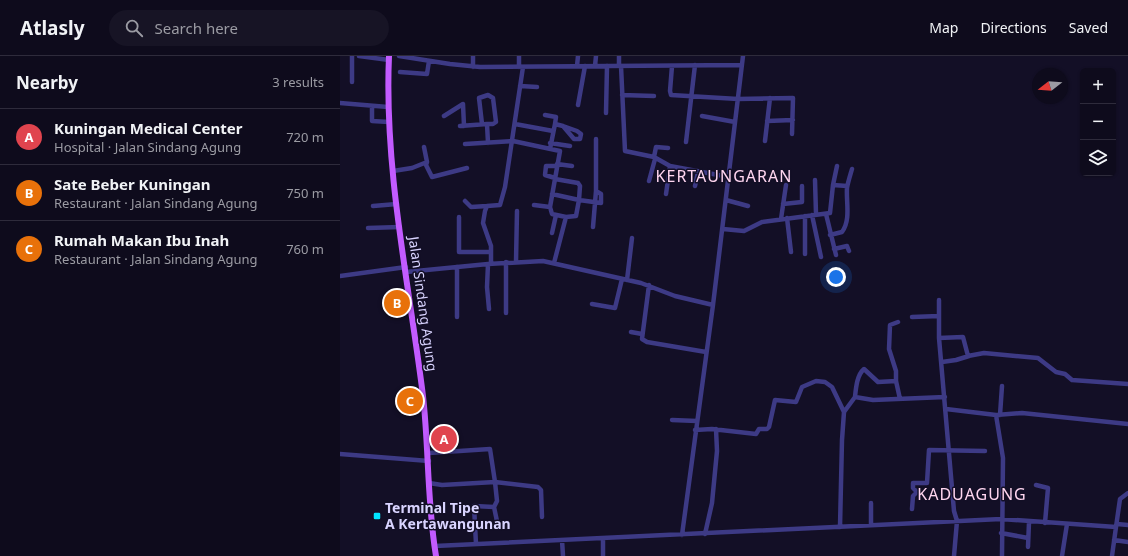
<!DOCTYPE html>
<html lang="en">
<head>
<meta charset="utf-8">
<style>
	body { margin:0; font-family:"Noto Sans",sans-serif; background:#171425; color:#f1f3f6 }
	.controls { position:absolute; right:12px; top:12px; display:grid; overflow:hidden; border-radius:6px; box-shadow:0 1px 3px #0004 }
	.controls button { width:36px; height:36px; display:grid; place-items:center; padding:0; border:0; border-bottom:1px solid #2e2b3b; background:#0e0b1c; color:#f1f3f6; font:20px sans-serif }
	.compass { position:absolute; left:692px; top:12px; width:36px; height:36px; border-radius:50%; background:#0e0b1c; box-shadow:0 1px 3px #0004; rotate:253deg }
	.you { position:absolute; left:496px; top:221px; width:14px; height:14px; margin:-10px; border:3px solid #fff; border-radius:50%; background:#1a73e8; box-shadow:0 0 0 6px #1a73e833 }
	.badge { display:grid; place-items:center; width:26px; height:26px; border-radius:50%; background:#00e5ff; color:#fff; font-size:13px; font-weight:700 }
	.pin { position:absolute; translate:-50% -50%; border:2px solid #fff; box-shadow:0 1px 4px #0006 }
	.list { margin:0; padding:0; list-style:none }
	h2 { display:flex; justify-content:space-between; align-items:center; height:52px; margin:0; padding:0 16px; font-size:17px }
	h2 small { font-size:13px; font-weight:400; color:#9b9ba3 }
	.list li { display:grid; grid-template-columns:26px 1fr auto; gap:12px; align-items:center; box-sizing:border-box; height:56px; padding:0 16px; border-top:1px solid #2e2b3b }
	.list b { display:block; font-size:15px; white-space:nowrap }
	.list p { margin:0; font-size:13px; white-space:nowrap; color:#9b9ba3 }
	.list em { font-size:13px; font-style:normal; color:#9b9ba3 }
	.icon { flex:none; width:22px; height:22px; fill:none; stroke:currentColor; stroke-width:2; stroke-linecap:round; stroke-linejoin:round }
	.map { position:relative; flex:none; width:788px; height:500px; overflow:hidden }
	header { display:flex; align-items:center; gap:24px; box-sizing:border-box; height:56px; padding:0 20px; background:#0e0b1c; border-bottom:1px solid #2e2b3b }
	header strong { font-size:19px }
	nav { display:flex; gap:22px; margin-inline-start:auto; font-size:14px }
	.search { width:280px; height:36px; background:#171425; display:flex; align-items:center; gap:10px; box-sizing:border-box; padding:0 14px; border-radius:22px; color:#9b9ba3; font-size:15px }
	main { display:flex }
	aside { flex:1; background:#0e0b1c }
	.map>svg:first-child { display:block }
</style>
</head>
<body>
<header>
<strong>Atlasly</strong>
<div class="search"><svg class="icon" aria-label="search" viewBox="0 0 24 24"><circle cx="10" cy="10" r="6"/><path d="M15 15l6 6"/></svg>Search here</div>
<nav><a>Map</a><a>Directions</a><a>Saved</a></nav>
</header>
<main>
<aside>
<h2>Nearby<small>3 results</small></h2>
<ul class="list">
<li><span class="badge" style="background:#e0444e">A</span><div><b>Kuningan Medical Center</b><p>Hospital · Jalan Sindang Agung</p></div><em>720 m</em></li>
<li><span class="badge" style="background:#e8710a">B</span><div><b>Sate Beber Kuningan</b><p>Restaurant · Jalan Sindang Agung</p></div><em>750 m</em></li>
<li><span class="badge" style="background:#e8710a">C</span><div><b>Rumah Makan Ibu Inah</b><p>Restaurant · Jalan Sindang Agung</p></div><em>760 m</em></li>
</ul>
</aside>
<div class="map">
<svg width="788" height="500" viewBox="0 0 788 500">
	<rect width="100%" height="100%" fill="#130f26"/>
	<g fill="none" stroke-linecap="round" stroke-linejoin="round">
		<path stroke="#3d3a85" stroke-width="4.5" d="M12,0V26
			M19,0L49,4
			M59,0L110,8L140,11L402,9
			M237,10L238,0
			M255,10L256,0
			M279,10V0
			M281,10L285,95L314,101L330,110L389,121
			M332,10L330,35L331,39L398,43L453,42L452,78
			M133,11V0
			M179,11V0
			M60,16L87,18L89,5
			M180,30L197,31
			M282,39L314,40
			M0,47L48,51
			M238,49L245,10
			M32,50V65L49,66
			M266,57L267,10
			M205,59L216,61L215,68
			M104,60L123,48L124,70
			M362,60L395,66
			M427,65L453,64
			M142,68L139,42L148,39L153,42L156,66L153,68H147
			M175,68L213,75
			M120,70L147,68L148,87
			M223,70L237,75L241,78L240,83H234Z
			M425,85L430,42
			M346,86L355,9
			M210,87L230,90
			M125,88L173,85L220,95L210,151L212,158L226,161
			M84,91L87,106
			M210,93L215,68L223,70
			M314,101L316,91L328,92
			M217,108L232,110
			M53,115L72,112L87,106L86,109L92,121L127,112
			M215,122L205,119L206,110H216
			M475,124L476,158
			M309,125L315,103
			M493,129L497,110
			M355,130L358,116
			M212,138L239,144L240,130L238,127L215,123
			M326,138L330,110
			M386,144L408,150
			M125,145L131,151L147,150
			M443,148L462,146V130
			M194,149L210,151
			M33,150L57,148
			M486,158L496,199
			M472,159L481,201
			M465,160V198
			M119,161V196H151
			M447,162L451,196
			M441,163L446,129
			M253,171L256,135
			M28,172L60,171
			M383,173L404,175L422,166L490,157L493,129L507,130
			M212,177L216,159
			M490,179L502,176C511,164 506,146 507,132C508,126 510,120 512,113
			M494,193L507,190L509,195
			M176,206L177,155
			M151,207V190L143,167L145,155L147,150L160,149L165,131L183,11
			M214,207L226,161L236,160L239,144L261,147V138L256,135V83
			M148,208L147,231L149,253
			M66,216L148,208L203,205L301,227L335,240L373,249
			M0,220L66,211
			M287,224L292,182
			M309,229L302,283L307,286L366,296
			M599,244V282L614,455L617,465L614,500
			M252,248L275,252L282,223
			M166,257V206
			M117,261V211
			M572,261L599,260
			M291,276L302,278
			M599,282L623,281L628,300L644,297L698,302L716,316L725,318L732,324L788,328
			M602,306L616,304L629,300
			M556,325V315L549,293L550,269L558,266
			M515,341C516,331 517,319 524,313L538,326L556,325L560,343
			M606,353L656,359L663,402L662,500
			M504,356L515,341L533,344L605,341
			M656,359L682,357L788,368
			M660,359L662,330
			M332,364L357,365
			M355,374L372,373L416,378L419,373H427L429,371L435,344L456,346L462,331L476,325L485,326L492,331L504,356L502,384L500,471
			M89,397L150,393L155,426L198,431L201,434L202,461
			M0,398L89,405
			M89,427L102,429L155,426L157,445L154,451
			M696,429L708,432L705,467
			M531,447V469
			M572,453L573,440L577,436L573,432V427H587L589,394L645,395
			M777,468L788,469
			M776,471L780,443L788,437
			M661,477L688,482
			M365,478L372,447L377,395L376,373
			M342,479L373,249L403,0
			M222,484L223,500
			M774,484L788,486
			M136,488L134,450L154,451L158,470
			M95,490L661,463L776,471L772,500
			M688,491L689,466
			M263,500V482
			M722,500L727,468"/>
		<path stroke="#c25bff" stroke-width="6" d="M49,0C44,114 69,227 83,340C89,393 87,447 96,500"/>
	</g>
	<rect fill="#00e5ff" stroke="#130f26" stroke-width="1.5" x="33" y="456" width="8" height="8" rx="2"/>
	<g text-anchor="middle" stroke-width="3" stroke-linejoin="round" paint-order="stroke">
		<g font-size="14" fill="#d9d4ff" stroke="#130f26">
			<text transform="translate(83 248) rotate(82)" y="5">Jalan Sindang Agung</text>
		</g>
		<g font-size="14" font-weight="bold" fill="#d9d4ff" stroke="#130f26" text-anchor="start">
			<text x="45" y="457">Terminal Tipe<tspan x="45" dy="16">A Kertawangunan</tspan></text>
		</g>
		<g font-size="16" letter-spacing="1" fill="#ffd6f0" stroke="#130f26">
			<text x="384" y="126">KERTAUNGARAN</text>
			<text x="632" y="444">KADUAGUNG</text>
		</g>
	</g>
</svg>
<div class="controls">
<button>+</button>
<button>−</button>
<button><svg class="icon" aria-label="layers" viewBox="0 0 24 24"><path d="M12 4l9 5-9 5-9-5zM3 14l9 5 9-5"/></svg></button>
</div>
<svg class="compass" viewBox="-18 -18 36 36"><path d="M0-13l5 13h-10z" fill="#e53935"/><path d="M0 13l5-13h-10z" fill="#9b9ba3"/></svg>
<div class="you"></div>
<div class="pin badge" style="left:104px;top:383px;background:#e0444e">A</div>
<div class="pin badge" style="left:57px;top:247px;background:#e8710a">B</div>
<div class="pin badge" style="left:70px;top:345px;background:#e8710a">C</div>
</div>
</main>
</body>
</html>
